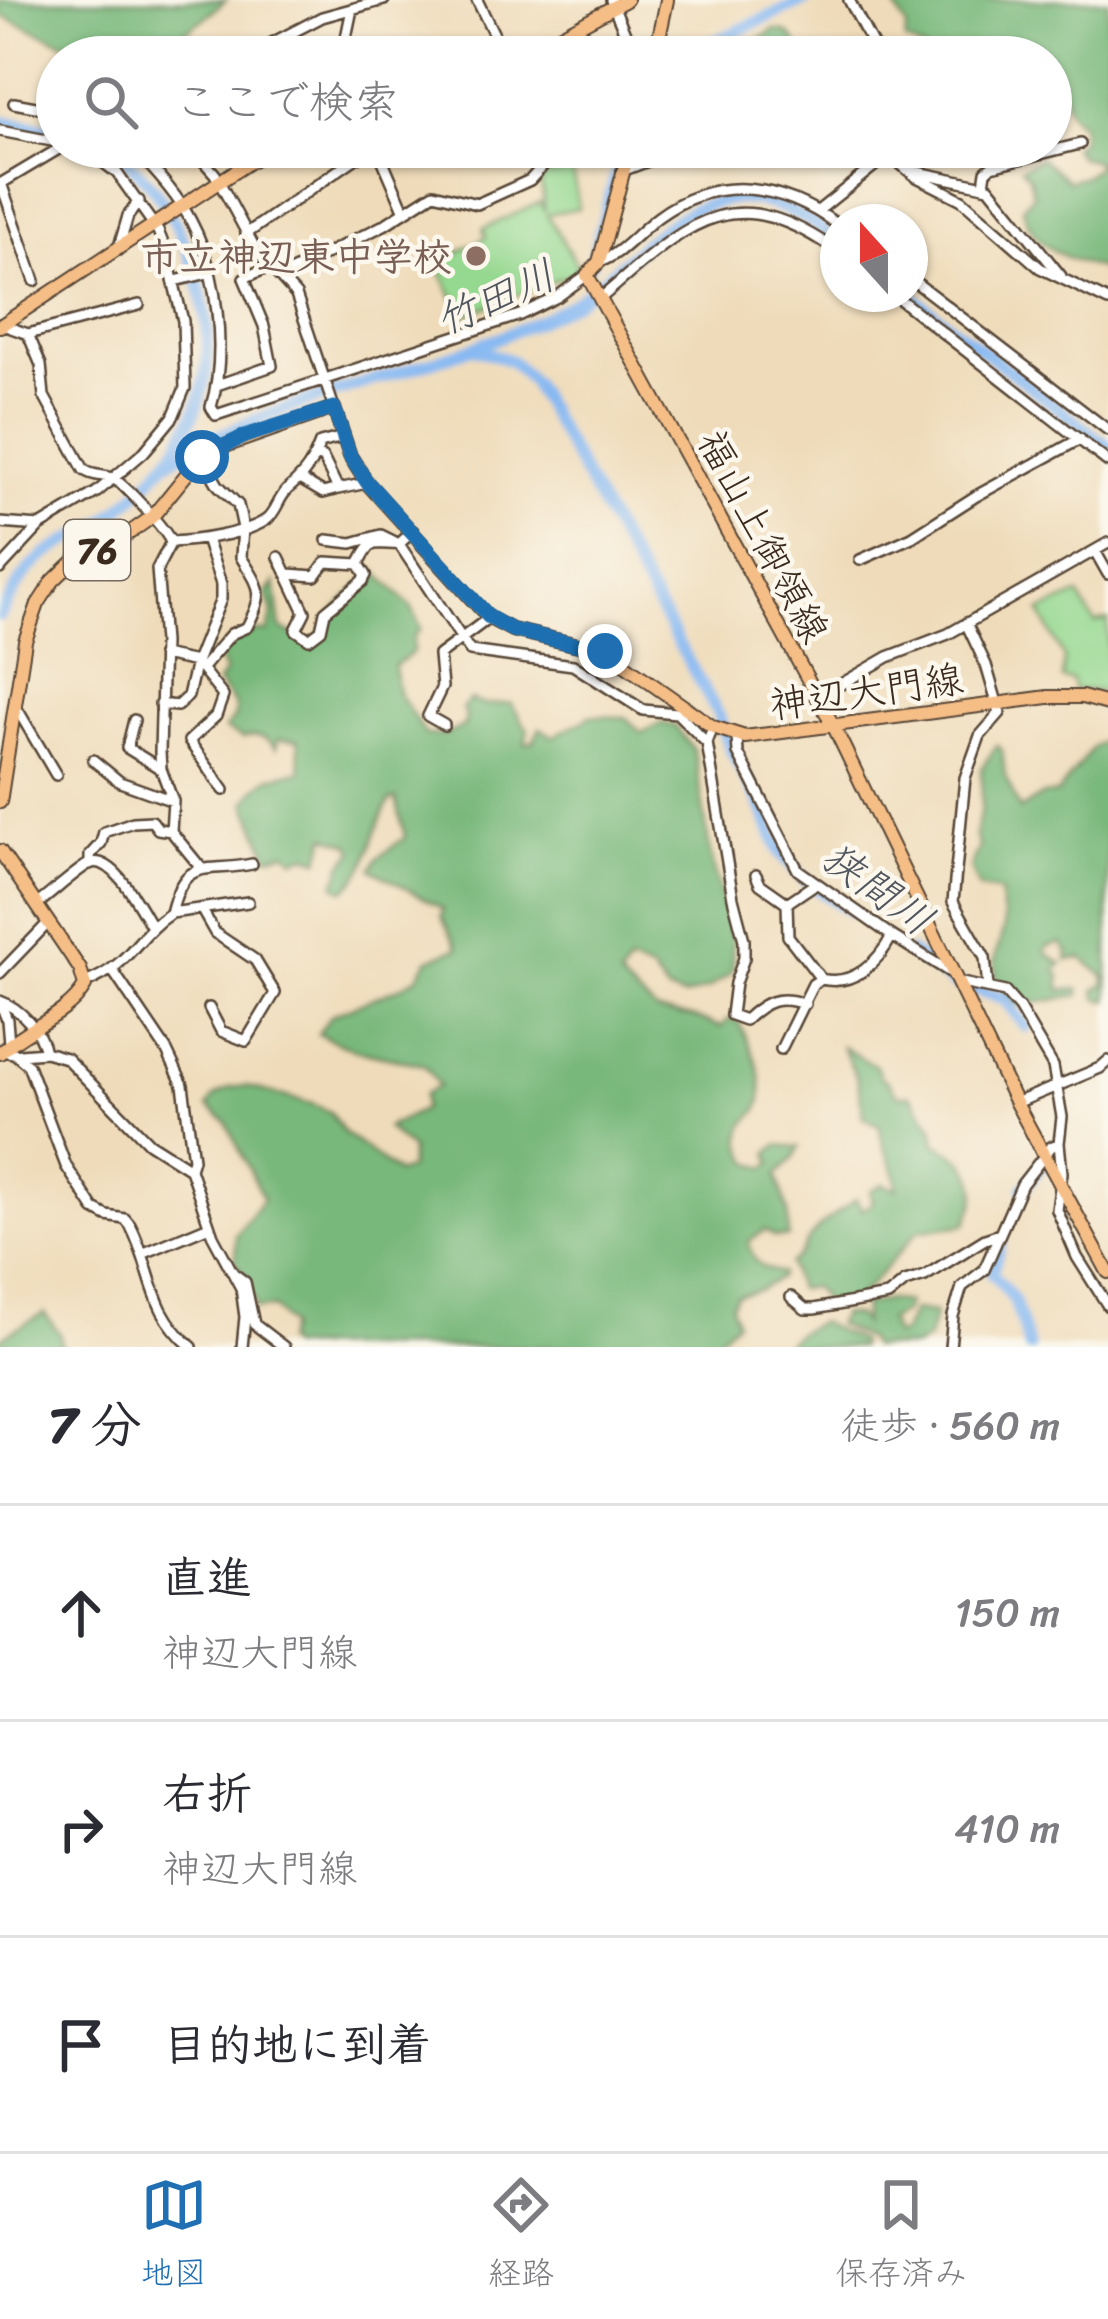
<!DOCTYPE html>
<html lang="ja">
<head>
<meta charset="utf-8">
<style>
	body { margin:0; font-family:Sriracha,"Klee One",sans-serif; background:#f7f7f7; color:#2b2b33 }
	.compass { position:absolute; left:820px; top:204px; width:108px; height:108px; border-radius:50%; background:#fff; box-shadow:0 3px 9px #0004; rotate:339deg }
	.stop { position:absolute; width:36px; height:36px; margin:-27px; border:9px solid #1f6fb2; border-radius:50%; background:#fff }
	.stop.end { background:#1f6fb2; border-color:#fff; box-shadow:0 3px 12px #0008 }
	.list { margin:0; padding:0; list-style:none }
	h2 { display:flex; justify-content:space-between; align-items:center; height:156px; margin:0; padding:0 48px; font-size:51px }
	h2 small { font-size:39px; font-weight:400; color:#7c7c81 }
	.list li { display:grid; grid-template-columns:78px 1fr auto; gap:36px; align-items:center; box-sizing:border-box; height:216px; padding:0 48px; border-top:3px solid #e1e1e2 }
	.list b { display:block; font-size:45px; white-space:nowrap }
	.list p { margin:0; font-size:39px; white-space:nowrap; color:#7c7c81 }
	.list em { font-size:39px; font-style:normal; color:#7c7c81 }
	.icon { flex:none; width:66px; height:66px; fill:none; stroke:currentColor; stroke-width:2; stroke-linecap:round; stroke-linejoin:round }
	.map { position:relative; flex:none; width:1108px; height:1347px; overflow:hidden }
	.search { position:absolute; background:#fff; box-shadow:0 3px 9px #0004; left:36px; right:36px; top:36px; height:132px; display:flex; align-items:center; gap:30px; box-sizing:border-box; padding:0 42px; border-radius:66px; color:#7c7c81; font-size:45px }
	.sheet { height:804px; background:#fff }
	nav { display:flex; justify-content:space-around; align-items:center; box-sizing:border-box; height:168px; border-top:3px solid #e1e1e2; background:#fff; font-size:33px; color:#7c7c81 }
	nav a { display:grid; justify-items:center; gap:6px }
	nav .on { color:#1f6fb2 }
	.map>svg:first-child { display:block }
</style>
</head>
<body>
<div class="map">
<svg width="1108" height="1347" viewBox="0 0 1108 1347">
	<rect width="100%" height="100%" fill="#fbf7ec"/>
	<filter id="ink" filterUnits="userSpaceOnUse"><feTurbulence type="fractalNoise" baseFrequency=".00833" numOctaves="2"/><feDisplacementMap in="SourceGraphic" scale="24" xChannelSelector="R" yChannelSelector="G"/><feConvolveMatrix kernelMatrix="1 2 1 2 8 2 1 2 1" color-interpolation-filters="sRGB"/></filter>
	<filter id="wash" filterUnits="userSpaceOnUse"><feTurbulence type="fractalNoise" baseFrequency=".004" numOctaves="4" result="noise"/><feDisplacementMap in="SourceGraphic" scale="48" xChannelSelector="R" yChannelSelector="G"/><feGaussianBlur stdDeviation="2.7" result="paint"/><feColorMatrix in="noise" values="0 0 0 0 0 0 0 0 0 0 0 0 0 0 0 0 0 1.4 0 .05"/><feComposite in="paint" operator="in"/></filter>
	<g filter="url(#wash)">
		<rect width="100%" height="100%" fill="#efdbb9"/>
		<path fill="#95d890" stroke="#688157" stroke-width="3" d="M572,170L579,208L547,214L577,265L575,273L463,316L439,268L440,262L486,237L483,229L540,202L545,211L540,176Z
			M1078,595L1095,623L1108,620V692L1073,689L1072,680L1062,679L1064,658L1040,612Z"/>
		<path fill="#78b87a" stroke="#5a714c" stroke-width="3" d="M0,0H226C134,80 102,60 0,15Z
			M891,0H1108V272C1071,259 1031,251 1023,207L1033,195L1029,176L1021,168L1041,158L1068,181L1085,176L1099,165L1093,160L1079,157L1073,147L1081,140V125L1070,114L1061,90L1051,87V57H938L905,41L907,27Z
			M774,30C789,30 795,38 800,51L790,53L789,57H746L756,41Z
			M888,147H966L929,164L905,163Z
			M375,570L412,608L421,629L413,637V652L394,666L398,693L426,735H445L464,726L466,716L462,709L470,700L484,705L511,703L528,730L525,743L533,742L540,728L554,737C566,726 578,727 589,716L626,717L641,733L662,723L675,726L693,749L696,761L710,852L732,941L733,967L730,974L708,989L684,997L667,992L651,971L630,963L620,977C626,991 647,999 657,1012L692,1017L721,1027L728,1019L739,1023C750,1045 770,1084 758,1109C758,1111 746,1123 745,1124C738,1138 744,1149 750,1162L766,1168L772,1163L769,1152L778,1145L799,1147L794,1158L777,1175L788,1212V1237H775L765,1230L749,1241C752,1263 759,1268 781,1273L779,1278L761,1289L736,1295L731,1305L736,1321L709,1347H289L284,1342L289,1326L274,1308L256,1309L247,1277L235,1263L236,1235L263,1199L226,1121L208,1107L213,1098L230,1088L246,1086L312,1104L330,1112L343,1132L397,1173L409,1169L411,1149L386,1128L423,1109L424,1094L439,1086L424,1065L355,1050L318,1034L331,1015L399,988L417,977L429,959L458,948L441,916L443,909L372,869L377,859L405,837L396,799L391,800C370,829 374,869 344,890L335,885L342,865L354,851L351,844L326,836L320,859L307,855L294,859L287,852L269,856L246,803C261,778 272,774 301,771L298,740L278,739L276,748C266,736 257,734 242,738L225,729L235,717V706L218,683L225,672C206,642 244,630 268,632L273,611L266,594L275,583L281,628L309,643L318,638L333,612Z
			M1108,739V1001L1098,999L1095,990L1104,985L1105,977L1082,958L1067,960L1068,952L1061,943L1047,947L1046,953L1062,964L1056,970L1060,976V990L1079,989L1080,995C1058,998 1040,1004 1018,1004L997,981L994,962L1004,927L1000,892L979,889L970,868L979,847L975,834L982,807L981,769L997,745L1002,750L1005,776L1020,810L1043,795L1057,794L1094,746Z
			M842,1047L876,1066L881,1078L888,1081L898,1095H911L933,1127L936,1143C974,1161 988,1187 965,1225L918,1231L856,1301L828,1307L813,1287L797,1289L789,1264C801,1255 801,1252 808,1240C819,1224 841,1211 856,1199L862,1210L873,1202L870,1191L883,1184L897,1189C897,1162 880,1150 880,1126L864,1117L857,1078Z
			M888,1300L907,1303L904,1312L888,1321L895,1336L902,1333L913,1310L935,1313L928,1339L915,1347H871L866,1339L836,1324L841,1314L857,1316L863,1324V1305Z
			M44,1313L60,1334L62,1347H0V1338Z
			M819,1322L859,1341V1347H783L797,1333Z"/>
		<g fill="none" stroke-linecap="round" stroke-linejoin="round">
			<path stroke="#85b8f2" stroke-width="12" d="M680,57L806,0
				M0,121L57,130
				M591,264L623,147
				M909,294L1108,446
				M473,348L512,361L532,382L719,716L731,751L760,804L780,853L809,884L850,911
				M161,466C284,391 434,376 562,309C618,280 655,214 720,201C764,193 804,215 838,240
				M0,616C10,598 20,578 36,563C56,544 84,536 106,520C186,458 228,383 198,281C181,227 157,179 108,147
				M911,953L955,984L1003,998L1026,1027
				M1023,1189L1051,1154
				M1001,1241L992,1273L1014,1300L1029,1347"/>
		</g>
	</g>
	<g filter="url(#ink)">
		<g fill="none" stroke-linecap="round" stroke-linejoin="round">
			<g stroke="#564535" stroke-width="14">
				<path id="minor" d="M477,0L505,57
					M611,0L635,57
					M849,0L879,57
					M245,57L322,17L384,0
					M342,57L352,9
					M14,103L57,111
					M0,131L57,142
					M132,147C154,169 177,194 191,221C218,272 227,353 211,407L216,415L520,315L557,297L587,275
					M191,147L215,174L257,252L296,295L334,408
					M377,147L405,212
					M880,147L915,176L962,200L1040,268L1108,301
					M908,170L989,187L1061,276
					M622,171L685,147
					M1,183L35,281
					M0,184L62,147
					M984,185L986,171L992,166L1080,144
					M818,211L888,155
					M246,234L372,147
					M118,250L128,216L139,201
					M599,262C622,254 638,232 658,217C717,174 781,183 838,225
					M280,277L384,225L434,193L477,204L530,180L550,158L576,147
					M910,278L1108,430
					M175,281L208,273
					M893,294L1108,462
					M602,297C686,225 731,175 838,252
					M0,324L28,334L139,305
					M28,334L41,365L44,396L84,470C94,477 101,474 112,478C125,484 165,529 171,542L157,569L163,642L160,752L161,769L173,801L171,831L202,869
					M217,385L272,366L264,326L244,278L269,267
					M317,456L323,458L338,489L367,483
					M301,480L323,493L338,489
					M0,523L40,526
					M327,540L352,543L381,535L399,544L470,651L573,665L643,710L677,713L707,743
					M171,542C195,541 246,534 266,520C277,512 278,498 288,489C306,473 312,464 320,443L343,437
					M1095,551L1108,574
					M279,557L305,612L296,630L309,639L321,630L325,612L363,581L366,575L359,564
					M860,560L912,537L976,496L1080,439
					M0,569L40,526L97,492L144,452L173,417L185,388L183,321L166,251L158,231L117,173L96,157L71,147
					M289,574L315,576L326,562L359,564C373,535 373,546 399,544L413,531
					M966,623L986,665L1000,713L980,736L965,778L953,902L985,958L988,987
					M162,655L196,662L223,696L216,716L189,741L224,790
					M202,668L231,634L247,627C266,591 260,588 241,557L243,528L238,505L218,485L202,457
					M817,698L888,657L948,634L1108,543
					M160,704L177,706L188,696L196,662L221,599V584L206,539
					M16,707L56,775
					M134,720L127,748L161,769
					M444,725L428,716L442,687L439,655L489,618
					M713,727L707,743L733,898L744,940V958L735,983L731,1015L745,1020C765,1001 778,995 805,1004
					M737,736L738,753L798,870L892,936L953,974
					M93,760L120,782L173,801
					M90,864V855L101,843L104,832L133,822L152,821L158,829L171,831
					M756,875L760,884L787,903
					M815,884L787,903L788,936L821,979C854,987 878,962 892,936
					M36,905C50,895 78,869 89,864C114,853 141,910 152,927
					M203,912L215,933L255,960L275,993L246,1041L221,1031L209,1008
					M171,913L248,902
					M113,971L167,1051L183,1085L193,1159L190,1169L213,1236L241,1288L245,1317L242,1347
					M0,973L49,922
					M957,982L1005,992L1019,1008L1053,1066L1062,1117L1059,1143L1062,1173L1057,1210L1077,1257L1108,1306
					M85,983C132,965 134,937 171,913C185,855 203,874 252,864
					M0,1001C20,1008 41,1031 45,1052
					M0,1002L7,1020L9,1043
					M781,1049L813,984L821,979
					M1,1051L14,1053L28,1065L66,1166L94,1209L107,1216L125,1219L130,1225C154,1270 147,1310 192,1347
					M20,1054L45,1052L66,1058L149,1143L190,1169
					M1016,1103L1100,1068L1108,1061
					M142,1254L209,1226
					M233,1273L245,1282L254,1324L284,1347
					M791,1297L805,1309H814L888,1296L905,1282L925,1276L985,1239L997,1235
					M950,1347L953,1316L962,1287L984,1270L1022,1184L1051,1147L1059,1143"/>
			</g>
			<g stroke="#564535" stroke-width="16">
				<path id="major" d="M520,57L626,0
					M655,57L667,0
					M630,147L599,262L587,275L834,727L1016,1103L1108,1272
					M0,326L272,147
					M0,802L25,641L38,604L53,581L79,556L118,541L152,517L190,470L211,451L334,408L350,456L367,483L489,618L512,630L605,651L713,727L745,737L1048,697H1082L1108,704
					M0,851L80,969L85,986C66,1018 26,1027 0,1053"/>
			</g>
			<use href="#minor" stroke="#fff" stroke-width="9"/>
			<use href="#major" stroke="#f6be87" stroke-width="12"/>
		</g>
	</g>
	<g fill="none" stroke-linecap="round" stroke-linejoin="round" filter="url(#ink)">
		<path stroke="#1f6fb2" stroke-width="15" d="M202,457L245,436L334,408L350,456L367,482L489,617L512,630L605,651"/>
	</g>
	<circle fill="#8d6e63" stroke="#fbf7ec" stroke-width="4.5" cx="476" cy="256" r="12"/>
	<g text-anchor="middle" stroke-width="9" stroke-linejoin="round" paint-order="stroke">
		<rect fill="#fbf7ec" stroke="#75685c" stroke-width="3" x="64" y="520" width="66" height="60" rx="9"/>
		<g font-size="36" font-weight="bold" fill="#3b2a1e">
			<text x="97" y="563">76</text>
		</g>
		<g font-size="39" font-weight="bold" fill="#785e54" stroke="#fbf7ec" text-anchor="end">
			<text x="452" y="270">市立神辺東中学校</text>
		</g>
		<g font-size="39" fill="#3b2a1e" stroke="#fbf7ec">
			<text transform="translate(764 536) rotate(62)" y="14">福山上御領線</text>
			<text transform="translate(866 691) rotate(-8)" y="14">神辺大門線</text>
		</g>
		<g font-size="42" font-style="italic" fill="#51555e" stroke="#fbf7ec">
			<text transform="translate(495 297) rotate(-24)" y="15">竹田川</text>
			<text transform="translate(878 888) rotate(36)" y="15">狭間川</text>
		</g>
	</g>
</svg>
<svg class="compass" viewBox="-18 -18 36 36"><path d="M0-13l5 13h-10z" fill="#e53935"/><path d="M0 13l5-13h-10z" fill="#7c7c81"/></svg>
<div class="stop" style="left:202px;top:457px"></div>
<div class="stop end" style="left:605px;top:651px"></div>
<div class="search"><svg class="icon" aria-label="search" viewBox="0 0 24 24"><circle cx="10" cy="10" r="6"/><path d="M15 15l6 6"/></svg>ここで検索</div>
</div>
<section class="sheet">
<h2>7 分<small>徒歩 · 560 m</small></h2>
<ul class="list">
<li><svg class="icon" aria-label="ahead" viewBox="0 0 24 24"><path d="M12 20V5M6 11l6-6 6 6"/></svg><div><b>直進</b><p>神辺大門線</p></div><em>150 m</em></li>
<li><svg class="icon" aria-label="right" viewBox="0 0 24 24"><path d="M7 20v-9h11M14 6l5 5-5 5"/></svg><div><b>右折</b><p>神辺大門線</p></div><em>410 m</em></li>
<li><svg class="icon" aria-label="arrive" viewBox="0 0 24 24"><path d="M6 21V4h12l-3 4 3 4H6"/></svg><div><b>目的地に到着</b></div></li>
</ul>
</section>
<nav>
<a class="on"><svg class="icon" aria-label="map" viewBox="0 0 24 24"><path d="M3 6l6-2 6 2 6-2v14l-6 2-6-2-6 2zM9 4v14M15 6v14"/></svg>地図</a>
<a><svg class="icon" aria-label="directions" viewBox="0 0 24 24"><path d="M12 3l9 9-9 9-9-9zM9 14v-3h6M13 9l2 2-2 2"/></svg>経路</a>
<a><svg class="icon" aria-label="saved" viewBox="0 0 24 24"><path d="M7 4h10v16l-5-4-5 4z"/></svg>保存済み</a>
</nav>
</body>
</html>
